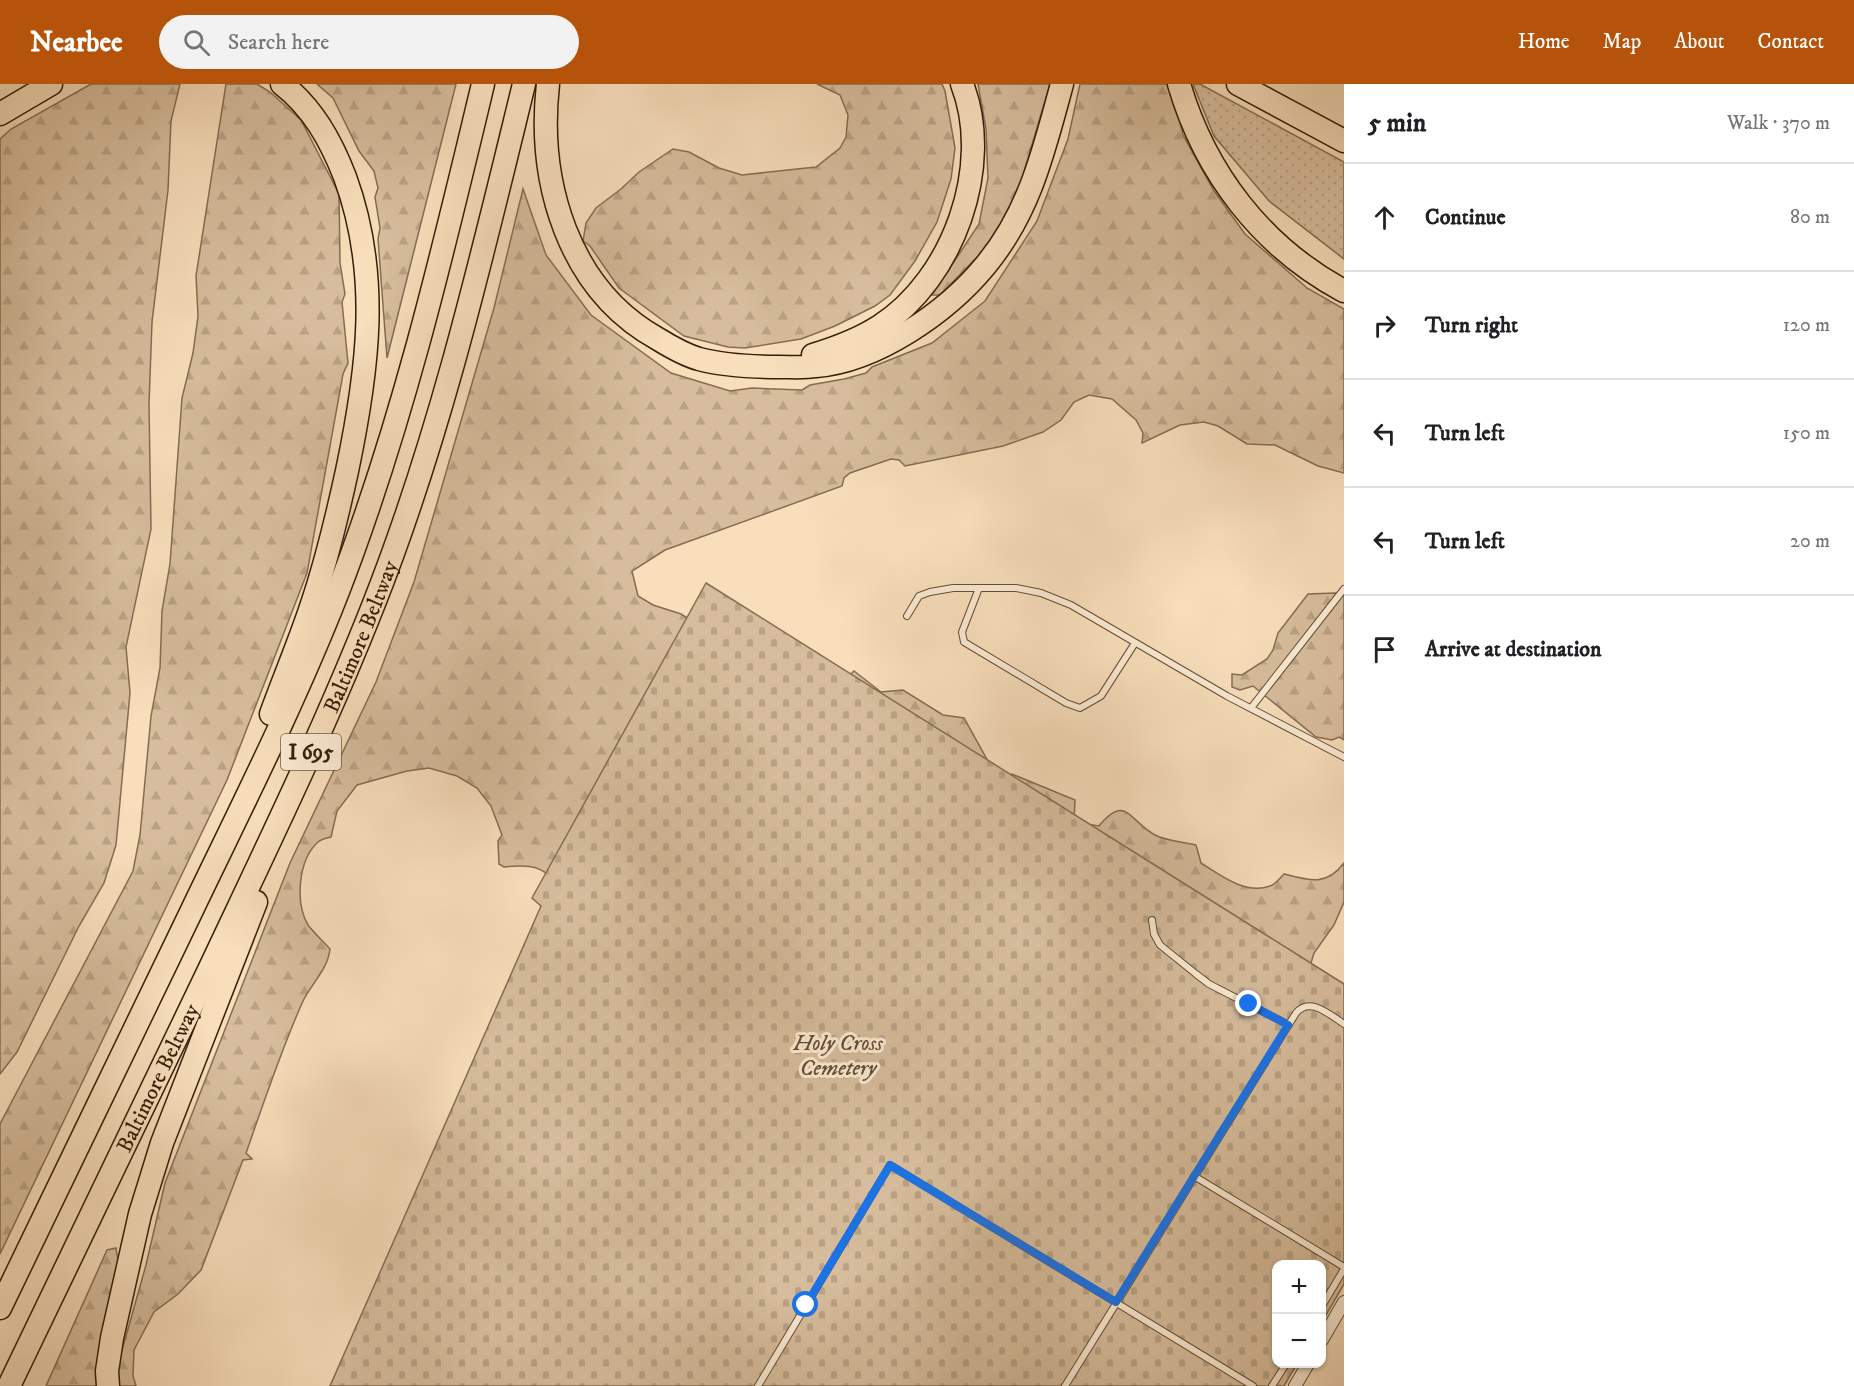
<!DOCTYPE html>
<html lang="en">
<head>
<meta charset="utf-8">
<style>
	body { margin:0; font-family:"IM FELL DW Pica",serif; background:#f2f2f2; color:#202124 }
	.controls { position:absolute; right:18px; bottom:18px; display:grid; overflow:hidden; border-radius:12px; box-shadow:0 2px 4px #0004 }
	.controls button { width:54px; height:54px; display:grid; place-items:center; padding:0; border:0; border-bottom:2px solid #e0e0e0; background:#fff; color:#202124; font:30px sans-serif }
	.stop { position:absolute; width:18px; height:18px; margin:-14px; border:4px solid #1a73e8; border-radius:50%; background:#fff }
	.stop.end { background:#1a73e8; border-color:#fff; box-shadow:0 2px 6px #0008 }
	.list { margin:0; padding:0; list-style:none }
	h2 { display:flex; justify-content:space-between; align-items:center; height:78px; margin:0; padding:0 24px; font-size:26px }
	h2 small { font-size:20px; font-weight:400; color:#757577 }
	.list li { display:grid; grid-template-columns:39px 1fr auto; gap:18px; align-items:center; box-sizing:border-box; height:108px; padding:0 24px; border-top:2px solid #e0e0e0 }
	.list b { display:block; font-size:22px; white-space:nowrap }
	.list em { font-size:20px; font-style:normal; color:#757577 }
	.icon { flex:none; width:33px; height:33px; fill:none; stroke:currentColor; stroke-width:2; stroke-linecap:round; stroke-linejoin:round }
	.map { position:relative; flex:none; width:1344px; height:1302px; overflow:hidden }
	header { display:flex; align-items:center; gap:36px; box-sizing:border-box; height:84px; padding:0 30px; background:#b45309; color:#fff }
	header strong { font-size:28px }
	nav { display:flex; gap:33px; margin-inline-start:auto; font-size:21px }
	.search { width:420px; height:54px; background:#f2f2f2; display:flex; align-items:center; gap:15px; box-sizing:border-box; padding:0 21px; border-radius:33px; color:#757577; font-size:22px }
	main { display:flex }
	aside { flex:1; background:#fff }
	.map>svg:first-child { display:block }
</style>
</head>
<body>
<header>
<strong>Nearbee</strong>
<div class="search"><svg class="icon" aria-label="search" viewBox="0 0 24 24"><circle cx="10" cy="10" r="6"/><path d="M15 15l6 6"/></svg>Search here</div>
<nav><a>Home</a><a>Map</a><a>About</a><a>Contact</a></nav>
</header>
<main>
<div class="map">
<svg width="1344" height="1302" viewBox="0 0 1344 1302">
	<defs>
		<pattern id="green-dots" width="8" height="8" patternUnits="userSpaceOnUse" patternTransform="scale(1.5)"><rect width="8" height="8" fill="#d7bd9d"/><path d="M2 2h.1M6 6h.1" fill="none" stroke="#b9a286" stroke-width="1.8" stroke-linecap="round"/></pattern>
		<pattern id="forest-firs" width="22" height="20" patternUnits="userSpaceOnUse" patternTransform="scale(1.5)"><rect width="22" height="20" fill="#d7bd9d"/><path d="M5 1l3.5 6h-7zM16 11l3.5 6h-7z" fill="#b9a286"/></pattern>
		<pattern id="cemetery-stones" width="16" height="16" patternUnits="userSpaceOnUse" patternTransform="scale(1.5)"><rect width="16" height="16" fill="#d7bd9d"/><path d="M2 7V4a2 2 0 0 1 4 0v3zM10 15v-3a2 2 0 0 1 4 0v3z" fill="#b9a286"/></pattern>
	</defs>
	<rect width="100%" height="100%" fill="#f8debb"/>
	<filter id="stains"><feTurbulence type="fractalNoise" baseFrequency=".00333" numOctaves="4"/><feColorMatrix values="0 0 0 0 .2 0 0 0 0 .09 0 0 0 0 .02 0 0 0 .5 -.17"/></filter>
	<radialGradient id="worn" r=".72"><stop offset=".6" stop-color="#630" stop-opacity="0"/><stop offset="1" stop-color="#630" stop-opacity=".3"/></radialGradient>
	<path fill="url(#green-dots)" stroke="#856d52" stroke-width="1.5" d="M1193,0H1200L1344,78V175L1269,117L1214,52Z"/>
	<path fill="url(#forest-firs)" stroke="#856d52" stroke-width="1.5" d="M91,0H180L171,37L168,106L152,238L149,320L151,445L126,563L130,609L116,761L104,799L79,842L17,968L0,990V55L11,45Z
		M226,0H257L270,8L301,36L339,110L340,179L345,210L342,218L348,279L343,290L307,489L227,696L0,1170V1040L133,787L140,751L151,632L160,584L162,527L170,480L182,314L193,269L198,232L196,192Z
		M317,0H456L387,274L378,155L380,144L375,113L378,104L374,87L359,67L333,14Z
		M817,0H942L945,7L955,64L951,95L937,138L915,177L890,211L875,222L835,242L801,255L745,264L728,263L684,252L619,204L590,162L583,157L586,139L596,124L621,105L639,88L673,65L689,68L719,84L742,91L816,83L840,64L846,53L848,31L840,11Z
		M978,0H1050L1014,121L984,166L940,211H932L979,140L988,94L986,45Z
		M1080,0H1171L1183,51L1214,107L1245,150L1307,204L1344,225V389L1318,382L1275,361L1247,360L1218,342L1204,338L1180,341L1142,359L1143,349L1136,336L1112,315L1089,311L1074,318L1061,336L1043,348L1003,362L905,382L899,376L891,375L850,389L844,394L842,402L665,466L632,487L638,512L653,521L681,530L700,542L849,592L854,587L881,608L903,606L943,631L964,634L999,697L1012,690L1075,716L1074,738L1099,742C1126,709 1129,737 1155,751C1166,757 1184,758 1196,761L1201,779C1220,791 1245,811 1270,802C1275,801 1280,794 1284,790C1310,797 1327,802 1344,779V818L1334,841L1314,869L1308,889L570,807C543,786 540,779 504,783L499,780L498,757L502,751L491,722L477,704L457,692L429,684L407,687L357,701L337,727L331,753C327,754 321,755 318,758C298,776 295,819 308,841C314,849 323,857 330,865C328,885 312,899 303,917C281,966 264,1018 246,1069L252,1075L243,1076L201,1186L178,1210L154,1228L134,1266L133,1292L136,1302H117V1284L146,1181L165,1099L290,779L376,598L414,498L494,224L523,105L546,171L591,231L671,289L730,307L752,304L802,306L810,301L844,295L866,289L872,283L932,259L985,217L1037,137L1068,55Z
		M1335,509L1344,511V656L1339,653L1332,656L1316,653L1253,602L1240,606L1232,603V590L1242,591L1267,575L1273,566L1278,549L1308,510Z
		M116,1164L118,1177L100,1302H46L107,1166Z"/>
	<path fill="url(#cemetery-stones)" stroke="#856d52" stroke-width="1.5" d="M706,499L1344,900V1200L1322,1238V1180H1276V1280H1297L1284,1302H330L541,822L532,814Z"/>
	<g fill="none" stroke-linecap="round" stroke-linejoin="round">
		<g stroke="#644d35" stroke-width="8">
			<path id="lane" d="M979,504L962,548L964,558L1066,619L1080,624L1101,612L1135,559
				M907,532L919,512L930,508L953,504H1016L1041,509L1071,521L1227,612L1344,673
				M1251,624L1344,505
				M1152,836L1154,850L1160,861L1196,890L1209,900L1289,941
				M1194,1092L1344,1183
				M1322,1222L1344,1185
				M758,1302L890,1081L1253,1302
				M1065,1302L1296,929C1310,912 1330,931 1344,940
				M1272,1302L1286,1280"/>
		</g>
		<g stroke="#644d35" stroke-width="14">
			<path id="street" d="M1322,1256L1344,1218
				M1295,1302L1308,1280"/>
		</g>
		<g stroke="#331d08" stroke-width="25">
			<g id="highway">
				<path d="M548,0C537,98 568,205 658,255C671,263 685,271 699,275C726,282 753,283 780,283C792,283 805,284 816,282C877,277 947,228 985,182C1030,128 1044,66 1062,0"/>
				<path d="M1179,0C1205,89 1262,163 1344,207"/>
				<path d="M1238,0L1344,57"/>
				<path d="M0,30L51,0"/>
				<path d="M813,271C836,264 860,255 880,242C953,195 994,82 962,0"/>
				<path d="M271,630C284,594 299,559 311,523C326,479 337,433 347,387C368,287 381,191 345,93C331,57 313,24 282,0"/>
				<path d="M0,1224C64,1091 129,957 193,824C243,720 295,617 337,510C401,345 442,172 483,0"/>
				<path id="s1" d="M9,1302C75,1164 141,1026 208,888C265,767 324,646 373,522C440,353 481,176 524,0"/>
				<path d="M108,1302L107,1287L112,1254L140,1130L162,1059L256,818"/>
			</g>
		</g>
		<use href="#lane" stroke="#faead3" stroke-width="6"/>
		<use href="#street" stroke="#faead3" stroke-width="12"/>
		<use href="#highway" stroke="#f8debb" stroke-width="22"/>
	</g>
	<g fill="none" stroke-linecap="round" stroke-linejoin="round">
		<path stroke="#1a73e8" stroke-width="8" d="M806,1221L890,1081L1116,1218L1288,941L1249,920"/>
	</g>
	<g text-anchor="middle" stroke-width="6" stroke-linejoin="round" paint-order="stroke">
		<rect fill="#faead3" stroke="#6f5a45" stroke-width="1.5" x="281" y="650" width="60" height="36" rx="4.5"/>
		<g font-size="21" font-weight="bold" fill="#331d08">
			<text x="311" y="675">I 695</text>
		</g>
		<g font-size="22" fill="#331d08" stroke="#faead3">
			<text dy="8" stroke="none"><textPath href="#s1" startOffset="828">Baltimore Beltway</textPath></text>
			<text dy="8" stroke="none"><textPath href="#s1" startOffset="342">Baltimore Beltway</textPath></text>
		</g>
		<g font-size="22" font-style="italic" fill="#644d35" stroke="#faead3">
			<text x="838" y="966">Holy Cross<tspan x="838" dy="25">Cemetery</tspan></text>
		</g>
	</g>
	<rect width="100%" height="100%" filter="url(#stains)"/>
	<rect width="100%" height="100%" fill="url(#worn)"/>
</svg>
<div class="controls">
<button>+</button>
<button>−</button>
</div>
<div class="stop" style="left:806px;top:1221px"></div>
<div class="stop end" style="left:1249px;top:920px"></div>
</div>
<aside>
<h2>5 min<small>Walk · 370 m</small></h2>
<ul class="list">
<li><svg class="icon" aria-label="ahead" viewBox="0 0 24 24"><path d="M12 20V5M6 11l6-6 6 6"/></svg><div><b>Continue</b></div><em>80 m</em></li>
<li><svg class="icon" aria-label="right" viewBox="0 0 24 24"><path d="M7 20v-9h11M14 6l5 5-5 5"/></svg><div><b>Turn right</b></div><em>120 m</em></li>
<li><svg class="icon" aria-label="left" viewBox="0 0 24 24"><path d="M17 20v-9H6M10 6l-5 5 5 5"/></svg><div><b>Turn left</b></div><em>150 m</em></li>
<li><svg class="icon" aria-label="left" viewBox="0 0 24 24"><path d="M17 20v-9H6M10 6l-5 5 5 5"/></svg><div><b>Turn left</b></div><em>20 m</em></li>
<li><svg class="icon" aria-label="arrive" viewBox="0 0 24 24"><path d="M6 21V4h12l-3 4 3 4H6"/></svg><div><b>Arrive at destination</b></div></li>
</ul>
</aside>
</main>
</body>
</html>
